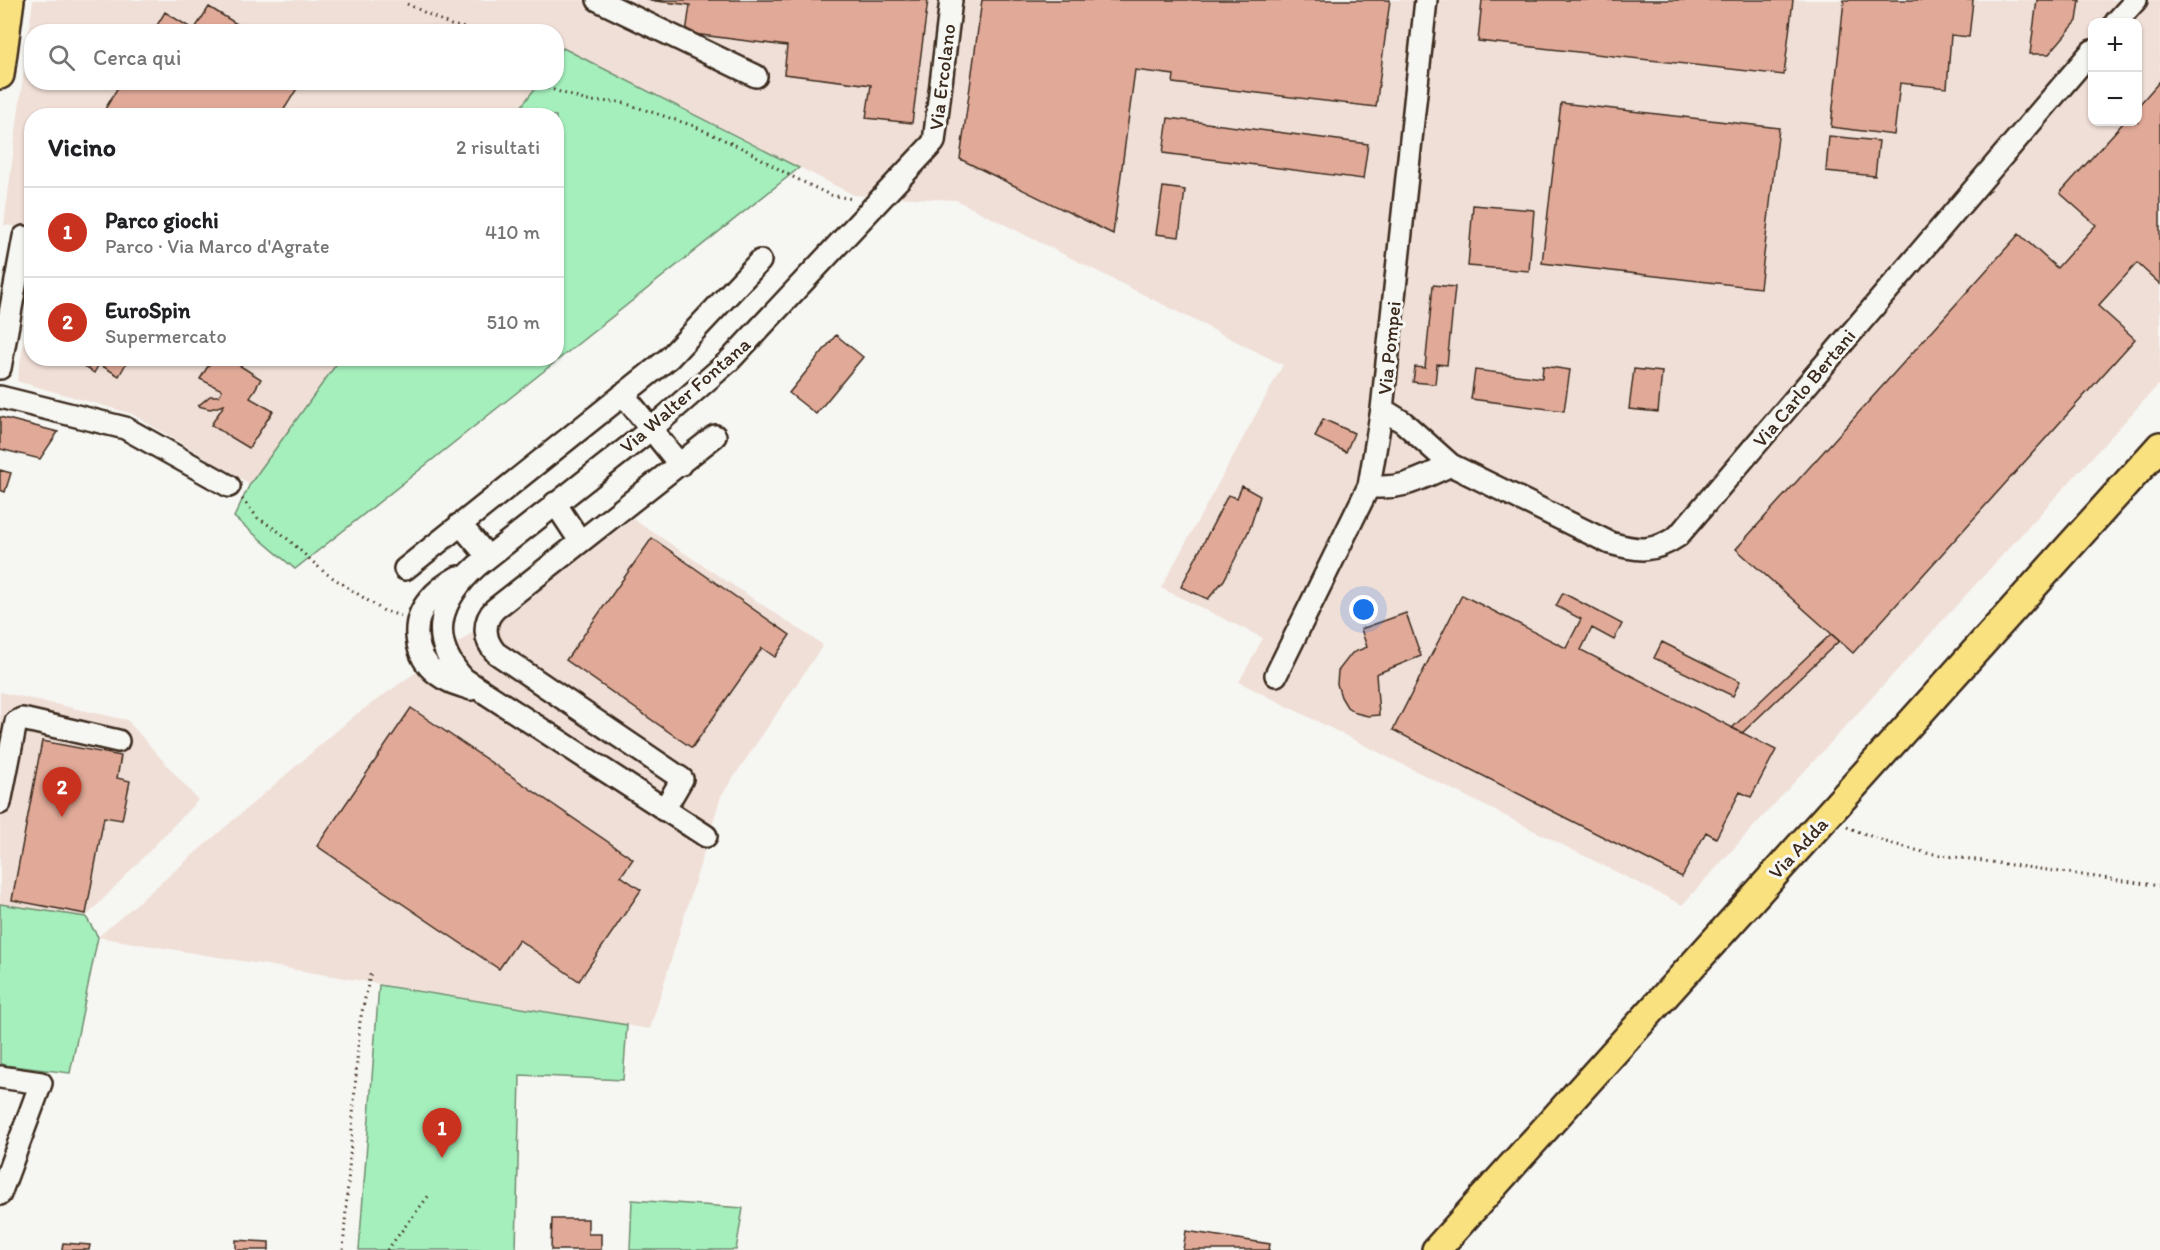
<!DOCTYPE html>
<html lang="it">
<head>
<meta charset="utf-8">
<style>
	body { margin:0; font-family:Itim,sans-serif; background:#f6f6f6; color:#202124 }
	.controls { position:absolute; right:18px; top:18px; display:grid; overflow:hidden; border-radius:12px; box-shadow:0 2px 4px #0004 }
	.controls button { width:54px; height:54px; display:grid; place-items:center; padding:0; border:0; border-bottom:2px solid #e0e0e0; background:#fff; color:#202124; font:30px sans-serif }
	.you { position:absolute; left:1364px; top:610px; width:21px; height:21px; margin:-15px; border:4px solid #fff; border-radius:50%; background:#1a73e8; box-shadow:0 0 0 9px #1a73e833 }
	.badge { display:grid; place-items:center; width:39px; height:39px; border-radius:50%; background:#c8321e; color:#fff; font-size:20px; font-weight:700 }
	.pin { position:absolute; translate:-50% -50px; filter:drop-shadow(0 2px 3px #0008) }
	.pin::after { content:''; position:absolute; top:32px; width:21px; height:18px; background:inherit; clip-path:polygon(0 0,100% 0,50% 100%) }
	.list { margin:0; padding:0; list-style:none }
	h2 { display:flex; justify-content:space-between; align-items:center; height:78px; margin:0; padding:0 24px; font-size:26px }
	h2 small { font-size:20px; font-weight:400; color:#757577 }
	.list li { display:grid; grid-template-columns:39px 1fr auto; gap:18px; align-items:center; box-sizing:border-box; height:90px; padding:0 24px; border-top:2px solid #e0e0e0 }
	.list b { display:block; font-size:22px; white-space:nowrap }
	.list p { margin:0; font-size:20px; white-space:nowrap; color:#757577 }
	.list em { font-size:20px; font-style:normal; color:#757577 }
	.icon { flex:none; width:33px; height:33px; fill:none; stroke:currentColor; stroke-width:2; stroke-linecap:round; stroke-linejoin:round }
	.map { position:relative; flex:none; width:2160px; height:1250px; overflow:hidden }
	.search { position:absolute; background:#fff; box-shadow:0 2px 4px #0004; left:24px; top:24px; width:540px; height:66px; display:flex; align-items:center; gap:15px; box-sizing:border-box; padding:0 21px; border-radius:24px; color:#757577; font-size:22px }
	.panel { position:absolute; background:#fff; box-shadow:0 2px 4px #0004; left:24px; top:108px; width:540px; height:258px; border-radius:24px }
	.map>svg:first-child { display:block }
</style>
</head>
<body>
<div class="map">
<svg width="2160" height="1250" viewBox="0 0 2160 1250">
	<rect width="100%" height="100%" fill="#f6f6f2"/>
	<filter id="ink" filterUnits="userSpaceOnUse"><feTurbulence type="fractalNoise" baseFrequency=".0167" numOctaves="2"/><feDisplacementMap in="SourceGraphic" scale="12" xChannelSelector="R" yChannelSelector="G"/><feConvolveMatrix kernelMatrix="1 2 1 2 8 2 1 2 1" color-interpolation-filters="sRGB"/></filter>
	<g filter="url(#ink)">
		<path fill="#f0dfd7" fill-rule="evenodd" d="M33,0H2160V383L1682,905L1239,682L1263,638L1161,588L1283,365L956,200L854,195L564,48L557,57L556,32H32V82L539,83L515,115L32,116L31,229L4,225ZM2092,22H2138V122H2092Z
			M31,301L32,358L340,359L250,484L132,414L17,381Z
			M633,519L823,645L721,796L650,1029L98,937L354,716Z
			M0,692L127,720L198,800L86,917L0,904Z"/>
		<path fill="#a5efbd" stroke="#708c6e" stroke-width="1.5" d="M563,48L799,168L295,569L234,517L250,484L340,359L556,358V116L515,115L539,83L556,82L557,57Z
			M0,904L86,917L98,937L70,1073L4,1065L0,1062Z
			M379,985L627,1025L623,1080L520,1075L516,1250H359Z
			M632,1200L743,1208L736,1250H630Z"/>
		<path fill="#e1aa98" stroke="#3b2a1e" stroke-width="1.5" d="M647,0H928L912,123L866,118L871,85L784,74L787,46L686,33L690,5Z
			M982,0H1390L1376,107L1173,83L1174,75L1135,70L1113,234L960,159Z
			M1482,0H1793L1784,75L1478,41Z
			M1844,0H1973L1969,37L1951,35L1947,88L1900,83L1894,135L1831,127Z
			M2037,0H2080L2077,21L2049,54H2030Z
			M209,7L250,32H153L165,12L194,30Z
			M2160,81V284L2137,263L2098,306L2135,339L1853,653L1736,549L2019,234L2057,268L2074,249L2096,225L2060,193L2124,122H2138V106Z
			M121,82H301L280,116H101Z
			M1561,103L1779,128L1760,288L1542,263Z
			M1168,118L1368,144L1363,179L1163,153Z
			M1829,136L1879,141L1875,176L1826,171Z
			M1163,187L1185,190L1179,237L1156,234Z
			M1473,205L1534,210L1529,271L1468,266Z
			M1433,285L1455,287L1447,365L1437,364L1435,384L1413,382L1415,367L1425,368Z
			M836,335L863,357L816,414L789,393Z
			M73,358H129L119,376L99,364L94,373Z
			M213,358H228L261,379L250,398L273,411L249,448L211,425L224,405L210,409L198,406L210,396H219L222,390L200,379Z
			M1543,366L1570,370L1564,411L1471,399L1475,370L1542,378Z
			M1634,369L1662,372L1658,412L1629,409Z
			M0,417L58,432L40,459L0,449Z
			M1323,419L1354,433L1346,452L1315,437Z
			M0,470L11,473L5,492L0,490Z
			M1242,486L1260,496L1250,528L1235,559L1224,580L1208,599L1181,587L1228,495L1237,498Z
			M652,538L790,635L775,657L762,648L692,748L566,660Z
			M1563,593L1622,624L1614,640L1592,628L1581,650L1776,750L1751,797L1740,792L1716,838L1706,832L1682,877L1393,730L1462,595L1566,648L1581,619L1556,606Z
			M1406,613L1421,656L1376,674L1379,715L1368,716L1356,713L1347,707L1341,697L1337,684L1338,671L1352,653L1367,647L1361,629Z
			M1831,634L1839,641L1742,733L1732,728Z
			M1662,642L1740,681L1733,696L1654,658Z
			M411,708L633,859L621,876L641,890L579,981L519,940L499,969L317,846Z
			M42,741L121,756L117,778L130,781L122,820L104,817L86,914L12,900Z
			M552,1219H588V1234H601V1250H551Z
			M1186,1231L1270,1244L1269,1250H1183Z
			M236,1240L269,1242V1250H236Z
			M63,1243L90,1245L89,1250H62Z"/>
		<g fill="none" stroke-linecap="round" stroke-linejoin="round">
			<g stroke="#3b2a1e" stroke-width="26">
				<path id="minor" d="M598,0L756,76
					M2116,22L2136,0
					M0,368L24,237
					M623,394L680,465
					M0,397L125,428L229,486
					M1382,409L1403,422L1451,465L1610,543C1638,551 1653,553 1678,536L2092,51
					M1369,486C1402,491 1421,478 1451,465
					M555,503L580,541
					M460,524L488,557
					M405,569L669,358L760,261
					M458,577C447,583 437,590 429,600C410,622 414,656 437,674C447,682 459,685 471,689
					M1276,675L1369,486L1382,409L1426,0
					M0,803L16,722L22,719L118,741
					M664,810L682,779L496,653C484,640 482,622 495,609L715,436
					M706,836L464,679C426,638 440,600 477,566L650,430L729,361L934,142L951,0
					M0,1077L41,1083L0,1194"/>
			</g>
			<g stroke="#3b2a1e" stroke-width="32">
				<path id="major" d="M0,75L10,0
					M1436,1250L2160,446"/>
			</g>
			<path stroke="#3b2a1e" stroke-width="3" stroke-dasharray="1.5 4.5" stroke-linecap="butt" d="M407,4L451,25L484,32
				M545,82L548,88L587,101L621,102L694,126L746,150L789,175L830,195L853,199
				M242,499L258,518L281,533L324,572L384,611L402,616
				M1847,827L1886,842L1927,853L2160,886
				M343,1250L360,1021L371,971
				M387,1250L430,1194"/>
			<use href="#minor" stroke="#f6f6f2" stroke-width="21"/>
			<use href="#major" stroke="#fae180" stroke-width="27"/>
		</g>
	</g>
	<g text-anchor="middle" stroke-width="6" stroke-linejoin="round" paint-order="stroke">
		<g font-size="20" fill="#3b2a1e" stroke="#f6f6f2">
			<text transform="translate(942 77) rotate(-83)" y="7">Via Ercolano</text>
			<text transform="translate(1389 348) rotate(-84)" y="7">Via Pompei</text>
			<text transform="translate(1804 388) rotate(-50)" y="7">Via Carlo Bertani</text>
			<text transform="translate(685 395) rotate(-41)" y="7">Via Walter Fontana</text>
			<text transform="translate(1798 848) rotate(-47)" y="7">Via Adda</text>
		</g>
	</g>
</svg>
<div class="controls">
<button>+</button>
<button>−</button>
</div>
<div class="you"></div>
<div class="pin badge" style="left:442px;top:1158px">1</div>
<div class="pin badge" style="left:62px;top:817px">2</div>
<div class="search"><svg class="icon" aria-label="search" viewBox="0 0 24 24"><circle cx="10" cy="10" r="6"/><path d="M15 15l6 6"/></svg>Cerca qui</div>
<section class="panel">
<h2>Vicino<small>2 risultati</small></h2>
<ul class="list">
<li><span class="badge">1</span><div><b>Parco giochi</b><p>Parco · Via Marco d'Agrate</p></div><em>410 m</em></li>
<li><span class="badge">2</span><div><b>EuroSpin</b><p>Supermercato</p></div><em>510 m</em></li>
</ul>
</section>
</div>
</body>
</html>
